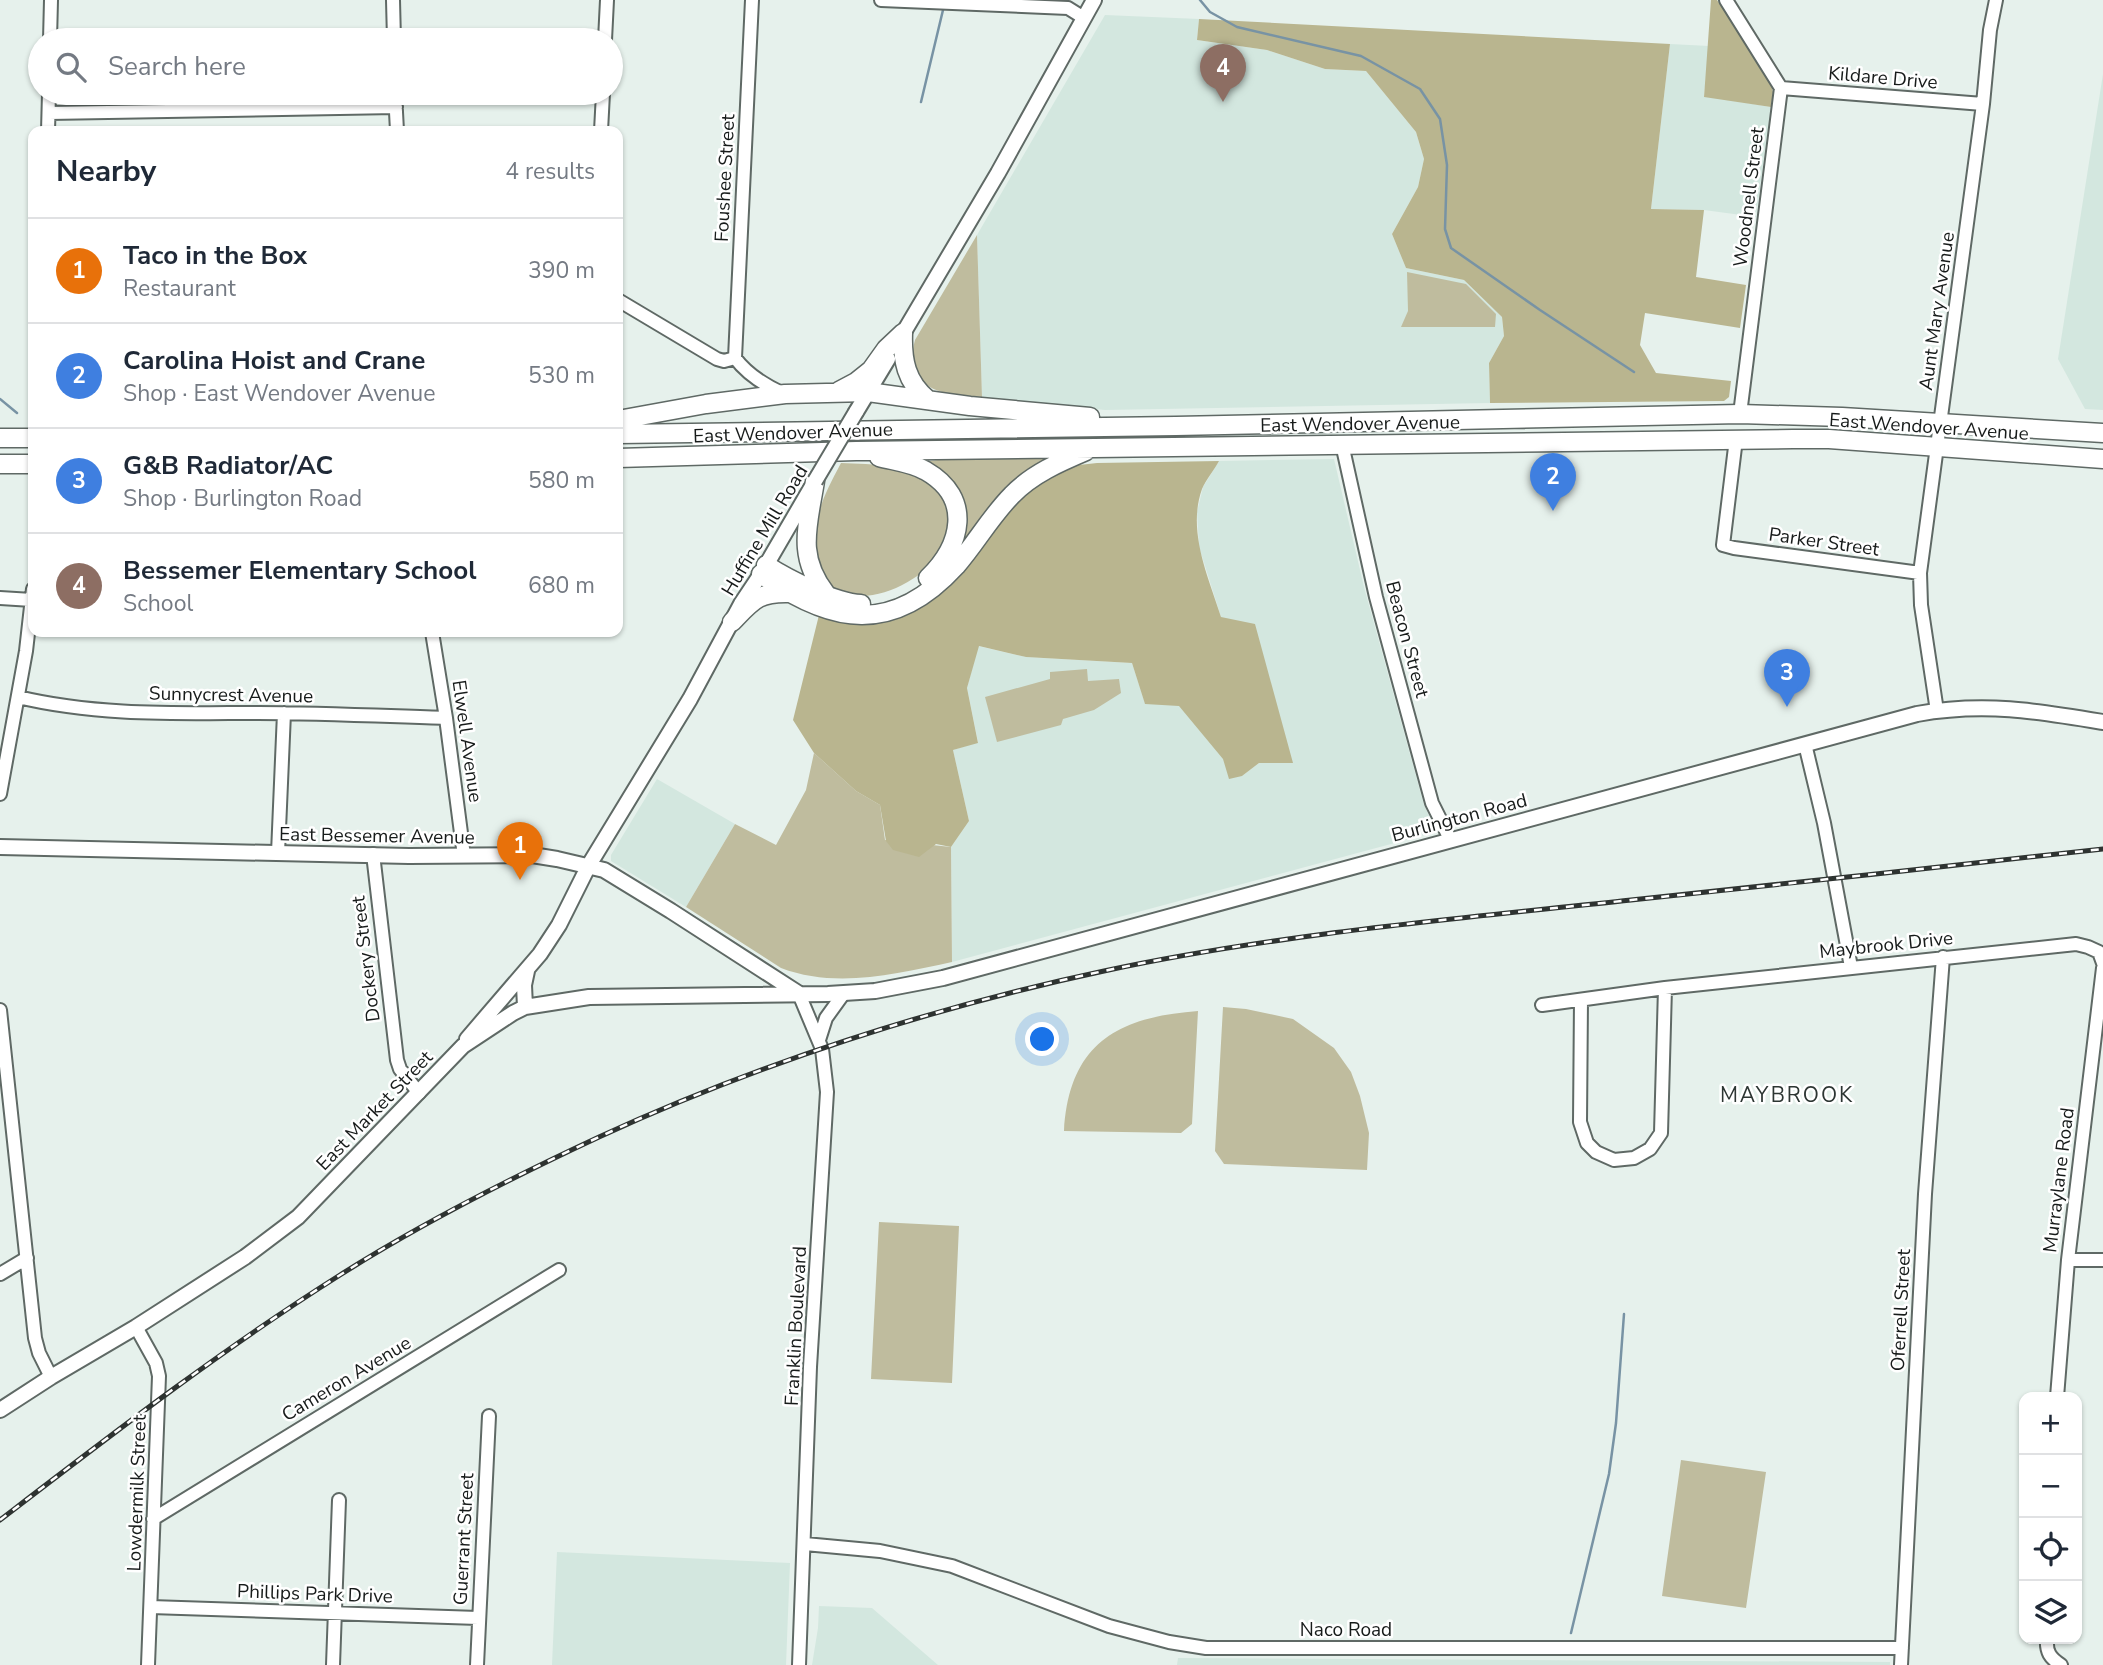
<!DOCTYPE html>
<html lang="en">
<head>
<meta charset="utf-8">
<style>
	body { margin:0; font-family:"Nunito Sans",sans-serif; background:#f2f2f3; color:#1f2937 }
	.controls { position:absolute; right:21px; bottom:21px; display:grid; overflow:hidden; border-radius:14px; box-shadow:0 2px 5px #0004 }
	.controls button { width:63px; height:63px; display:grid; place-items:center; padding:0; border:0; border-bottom:2px solid #e0e1e3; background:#fff; color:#1f2937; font:35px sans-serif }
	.you { position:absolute; left:1043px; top:1040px; width:24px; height:24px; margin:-18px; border:5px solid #fff; border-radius:50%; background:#1a73e8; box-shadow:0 0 0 10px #1a73e833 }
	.badge { display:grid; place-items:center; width:46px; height:46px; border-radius:50%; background:#b45309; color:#fff; font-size:23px; font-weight:700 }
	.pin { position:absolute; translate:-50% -58px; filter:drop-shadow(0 2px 4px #0008) }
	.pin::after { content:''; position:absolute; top:37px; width:24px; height:21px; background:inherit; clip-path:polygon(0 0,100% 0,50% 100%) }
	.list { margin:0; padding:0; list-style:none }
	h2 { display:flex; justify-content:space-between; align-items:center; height:91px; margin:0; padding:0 28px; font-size:30px }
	h2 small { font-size:23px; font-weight:400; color:#747a83 }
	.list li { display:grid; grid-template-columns:46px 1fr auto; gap:21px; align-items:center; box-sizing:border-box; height:105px; padding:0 28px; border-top:2px solid #e0e1e3 }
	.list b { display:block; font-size:26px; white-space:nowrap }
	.list p { margin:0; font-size:23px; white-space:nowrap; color:#747a83 }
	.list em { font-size:23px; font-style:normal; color:#747a83 }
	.icon { flex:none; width:38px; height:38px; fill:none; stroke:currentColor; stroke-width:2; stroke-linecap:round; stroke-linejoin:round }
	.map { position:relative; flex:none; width:2103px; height:1665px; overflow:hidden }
	.search { position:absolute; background:#fff; box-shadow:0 2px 5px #0004; left:28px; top:28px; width:595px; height:77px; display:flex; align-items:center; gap:18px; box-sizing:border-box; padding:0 24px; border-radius:38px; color:#747a83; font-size:26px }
	.panel { position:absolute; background:#fff; box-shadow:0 2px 5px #0004; left:28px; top:126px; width:595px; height:511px; border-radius:14px }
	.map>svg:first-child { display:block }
</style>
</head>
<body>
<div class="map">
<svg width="2103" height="1665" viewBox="0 0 2103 1665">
	<rect width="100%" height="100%" fill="#e6f1ec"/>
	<path fill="#d3e7df" d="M1105,15L1199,19L1197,40L1267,50L1325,69L1366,71L1416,132L1424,159L1418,187L1392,234L1406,268L1464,280L1502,317L1504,336L1489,363L1490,403L1105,410L982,397L977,235Z
		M1670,44L1709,46L1704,96L1771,107L1756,217L1704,210L1651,209Z
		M2103,74V410L2085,409L2058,359Z
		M1334,459L1364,587L1424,805L1434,827L1432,833L952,962L951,847L969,821L953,750L978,742L967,688L978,646L1026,657L1132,663L1145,703L1179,705L1224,759L1242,776L1259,763L1221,617L1199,547L1197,512L1203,487L1219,461Z
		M657,779L735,824L686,907L611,861V855Z
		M557,1552L790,1563L786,1665H552Z
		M819,1606L872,1608L938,1665H812L818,1628Z
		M1178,1658L1890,1662V1665H1177Z"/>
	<path fill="#bfbc9e" d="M977,235L982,397C957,394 923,396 915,368C912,357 912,351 915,340Z
		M1407,272L1466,284L1496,314L1495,327H1401L1408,311Z
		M1055,455L958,554L963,535L929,466L930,461L970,456Z
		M841,463C873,464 911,465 937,487C943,493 948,503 952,510C949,523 948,541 942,552C919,585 853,617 823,578C821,575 818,573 817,570C815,565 816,558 815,554C813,516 824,495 841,463Z
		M1087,669L1088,681L1119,679L1121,693L1094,710L1063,719L1061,725L997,742L985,697L1050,679V672Z
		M814,753L856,791L880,805L885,840L951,847L952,962C896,974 836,989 781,968L686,907L735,824L776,845L806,790Z
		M1223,1007L1246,1009L1293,1019L1334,1048L1351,1072L1360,1096L1369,1133L1367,1170L1224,1164L1215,1151Z
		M1198,1011L1192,1124L1181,1133L1064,1131C1069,1044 1117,1017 1198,1011Z
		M879,1222L959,1226L952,1383L871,1379Z
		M1681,1460L1766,1472L1746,1608L1662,1596Z"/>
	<path fill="#b9b58f" d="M1711,0H1717L1770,78L1773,92L1771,107L1704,97Z
		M1199,19L1670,44L1651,209L1704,210L1696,277L1746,285L1740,328L1645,313L1640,345L1656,373L1731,381L1729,397L1724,401L1490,403L1489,363L1504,336L1502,317L1464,280L1406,268L1392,234L1418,187L1424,159L1416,132L1366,71L1325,69L1267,50L1197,40Z
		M1219,461C1214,470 1206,480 1202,489C1187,531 1208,576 1221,617L1255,624L1293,763H1259L1242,776L1229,779L1223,759L1179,706L1145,704L1132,663L1026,657L979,646L967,688L978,743L953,750L969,821L951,847L936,844L919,857L893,850L886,841L880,805L856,791L814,753L793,720L819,615H903L924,606L947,587L1026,491L1048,477L1070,466L1097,463Z"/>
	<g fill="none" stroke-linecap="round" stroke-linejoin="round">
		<path stroke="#7893a4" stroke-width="2.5" d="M1200,0L1210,12L1237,27L1361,56L1420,89L1440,119L1447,165L1445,229L1451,248L1540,310L1634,372
			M921,102L943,10
			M0,399L17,413
			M1571,1633L1609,1474L1616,1423L1624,1314"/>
		<g stroke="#5f6965" stroke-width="16">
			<path id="minor" d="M393,0L394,40
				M881,0L1068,8L1084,18
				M1726,0L1781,88L1740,414
				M50,40L51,0
				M605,40L607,0
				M1781,88L1983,104
				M395,93L397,131
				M49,113L396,107
				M48,131L49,93
				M601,131L603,93
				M618,300L717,359L724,361L735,358C747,374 766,386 784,394
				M735,358L752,0
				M1736,439L1723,545L1734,548L1920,573
				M1342,444L1376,597L1432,803L1450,839
				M0,598L32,600
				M432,632L446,718L464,856
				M18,697C97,716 177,713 258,713C321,713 383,716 446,718
				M1937,711L1921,605L1920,573L1983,104L1990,30L1996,0
				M1805,744L1824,823L1851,967
				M0,794L26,651L33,589
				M278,853L284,713
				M373,854L397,1060L400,1069L419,1093
				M799,994L822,1049L827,1092L810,1367L799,1665
				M1581,1000L1580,1122L1587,1143L1596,1152L1614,1160L1634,1158L1650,1149L1661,1133L1665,988
				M1542,1005L1665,988L2076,944L2088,947L2099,952L2103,963
				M0,1010L35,1338L39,1353L51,1377
				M819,1040L826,1018L844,993
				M2068,1260H2103
				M0,1274L27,1258
				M136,1327L156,1363L159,1376L148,1665
				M2057,1397L2068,1260L2103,968
				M153,1519L559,1270
				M805,1544L880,1551L952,1566L1109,1626L1169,1642L1206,1648H1902
				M151,1607L478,1618
				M2047,1639C2046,1652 2050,1658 2061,1665
				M333,1665L339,1500
				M477,1665L489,1416
				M1901,1665L1925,1194L1943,957"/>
		</g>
		<g stroke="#5f6965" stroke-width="18">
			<path id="major" d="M898,342L998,173L1094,0
				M856,412L888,359
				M0,847L409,856L532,855L557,859L604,870L671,911L798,993
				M525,1007L524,985L527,971
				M467,1039L540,954L559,925L589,865L690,699L741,604L761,574L811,488
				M0,1410L51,1377L136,1327L245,1257L298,1217L463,1046L513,1013L525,1007L589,997L828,994L875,991L943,978L1917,714C1984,702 2037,711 2103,722"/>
		</g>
		<g stroke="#5f6965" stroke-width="21">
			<path id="highway" d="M903,333C902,360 906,382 928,400
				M839,391L856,382L871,370L886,349L903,333
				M618,420L706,404L785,394L868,392L970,406L1090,417
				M618,434L1176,426L1740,414L1842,417L2103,433
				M0,438H33
				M879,457C894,461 913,463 926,471C973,498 962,545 928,578
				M618,458L856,451L1793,439H1829L2103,459
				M0,464H33
				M815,481C808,526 796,555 826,594
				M766,565C788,579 835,603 861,604
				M761,574C832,625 893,635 956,566C976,543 991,516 1012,495C1032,474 1060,462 1086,451
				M732,622C753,600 758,592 790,593"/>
		</g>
		<use href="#minor" stroke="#fff" stroke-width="12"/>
		<use href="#major" stroke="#fff" stroke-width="14"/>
		<use href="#highway" stroke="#fff" stroke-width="18"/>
		<g stroke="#2e3331" stroke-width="5">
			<path id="rail" d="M0,1520C111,1435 221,1350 340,1275C422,1223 511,1178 599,1137C757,1064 934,1007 1104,971C1277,934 1455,919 1631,900C1788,884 1946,866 2103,849"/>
		</g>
		<use href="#rail" stroke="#fff" stroke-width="2.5" stroke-dasharray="8" stroke-linecap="butt"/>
		<g stroke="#5f6965" stroke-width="18" stroke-linecap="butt">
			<path id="major-bridge" d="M815,481L856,412"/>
		</g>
		<use href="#major-bridge" stroke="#fff" stroke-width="14"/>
	</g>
	<g text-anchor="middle" stroke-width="5" stroke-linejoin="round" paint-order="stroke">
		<g font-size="19" fill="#171b1a" stroke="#fff">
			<text transform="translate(1883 77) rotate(5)" y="7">Kildare Drive</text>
			<text transform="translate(724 178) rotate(-87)" y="7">Foushee Street</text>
			<text transform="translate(1748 197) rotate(-83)" y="7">Woodnell Street</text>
			<text transform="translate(1936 311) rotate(-82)" y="7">Aunt Mary Avenue</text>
			<text transform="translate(1360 423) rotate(-1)" y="7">East Wendover Avenue</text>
			<text transform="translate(1929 426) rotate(4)" y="7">East Wendover Avenue</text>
			<text transform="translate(793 432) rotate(-2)" y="7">East Wendover Avenue</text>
			<text transform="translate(764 530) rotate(-59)" y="7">Huffine Mill Road</text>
			<text transform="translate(1824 541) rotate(8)" y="7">Parker Street</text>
			<text transform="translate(1408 639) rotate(75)" y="7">Beacon Street</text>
			<text transform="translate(231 694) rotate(1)" y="7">Sunnycrest Avenue</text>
			<text transform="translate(468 741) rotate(82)" y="7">Elwell Avenue</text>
			<text transform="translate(1459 817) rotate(-15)" y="7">Burlington Road</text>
			<text transform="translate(377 835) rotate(1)" y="7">East Bessemer Avenue</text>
			<text transform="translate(1886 944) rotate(-6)" y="7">Maybrook Drive</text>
			<text transform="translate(365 959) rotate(-97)" y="7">Dockery Street</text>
			<text transform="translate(374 1110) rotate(-46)" y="7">East Market Street</text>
			<text transform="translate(2058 1180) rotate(-83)" y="7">Murraylane Road</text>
			<text transform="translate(1900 1310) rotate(-87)" y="7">Oferrell Street</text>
			<text transform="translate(795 1326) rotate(-87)" y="7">Franklin Boulevard</text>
			<text transform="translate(346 1378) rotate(-31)" y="7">Cameron Avenue</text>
			<text transform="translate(136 1493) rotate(-88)" y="7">Lowdermilk Street</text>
			<text transform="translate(463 1539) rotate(-87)" y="7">Guerrant Street</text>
			<text transform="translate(315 1593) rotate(2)" y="7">Phillips Park Drive</text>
			<text x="1346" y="1636">Naco Road</text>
		</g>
		<g font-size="21" letter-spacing="2" fill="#2d3633" stroke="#fff">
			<text x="1787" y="1102">MAYBROOK</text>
		</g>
	</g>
</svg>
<div class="controls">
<button>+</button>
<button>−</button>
<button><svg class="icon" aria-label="locate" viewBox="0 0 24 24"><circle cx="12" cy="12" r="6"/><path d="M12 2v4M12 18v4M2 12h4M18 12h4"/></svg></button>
<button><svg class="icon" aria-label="layers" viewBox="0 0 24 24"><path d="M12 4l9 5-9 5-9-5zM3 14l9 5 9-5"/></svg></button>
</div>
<div class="you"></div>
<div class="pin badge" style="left:520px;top:880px;background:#e8710a">1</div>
<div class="pin badge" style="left:1553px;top:511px;background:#3f7fe0">2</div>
<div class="pin badge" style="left:1787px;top:707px;background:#3f7fe0">3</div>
<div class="pin badge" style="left:1223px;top:102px;background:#8d6e63">4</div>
<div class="search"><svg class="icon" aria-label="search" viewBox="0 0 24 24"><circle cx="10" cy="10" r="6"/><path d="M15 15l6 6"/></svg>Search here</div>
<section class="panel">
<h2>Nearby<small>4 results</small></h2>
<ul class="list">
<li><span class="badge" style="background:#e8710a">1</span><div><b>Taco in the Box</b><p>Restaurant</p></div><em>390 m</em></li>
<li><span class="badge" style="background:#3f7fe0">2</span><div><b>Carolina Hoist and Crane</b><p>Shop · East Wendover Avenue</p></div><em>530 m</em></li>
<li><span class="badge" style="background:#3f7fe0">3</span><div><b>G&amp;B Radiator/AC</b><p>Shop · Burlington Road</p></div><em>580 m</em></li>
<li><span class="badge" style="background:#8d6e63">4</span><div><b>Bessemer Elementary School</b><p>School</p></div><em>680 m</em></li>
</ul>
</section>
</div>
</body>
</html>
